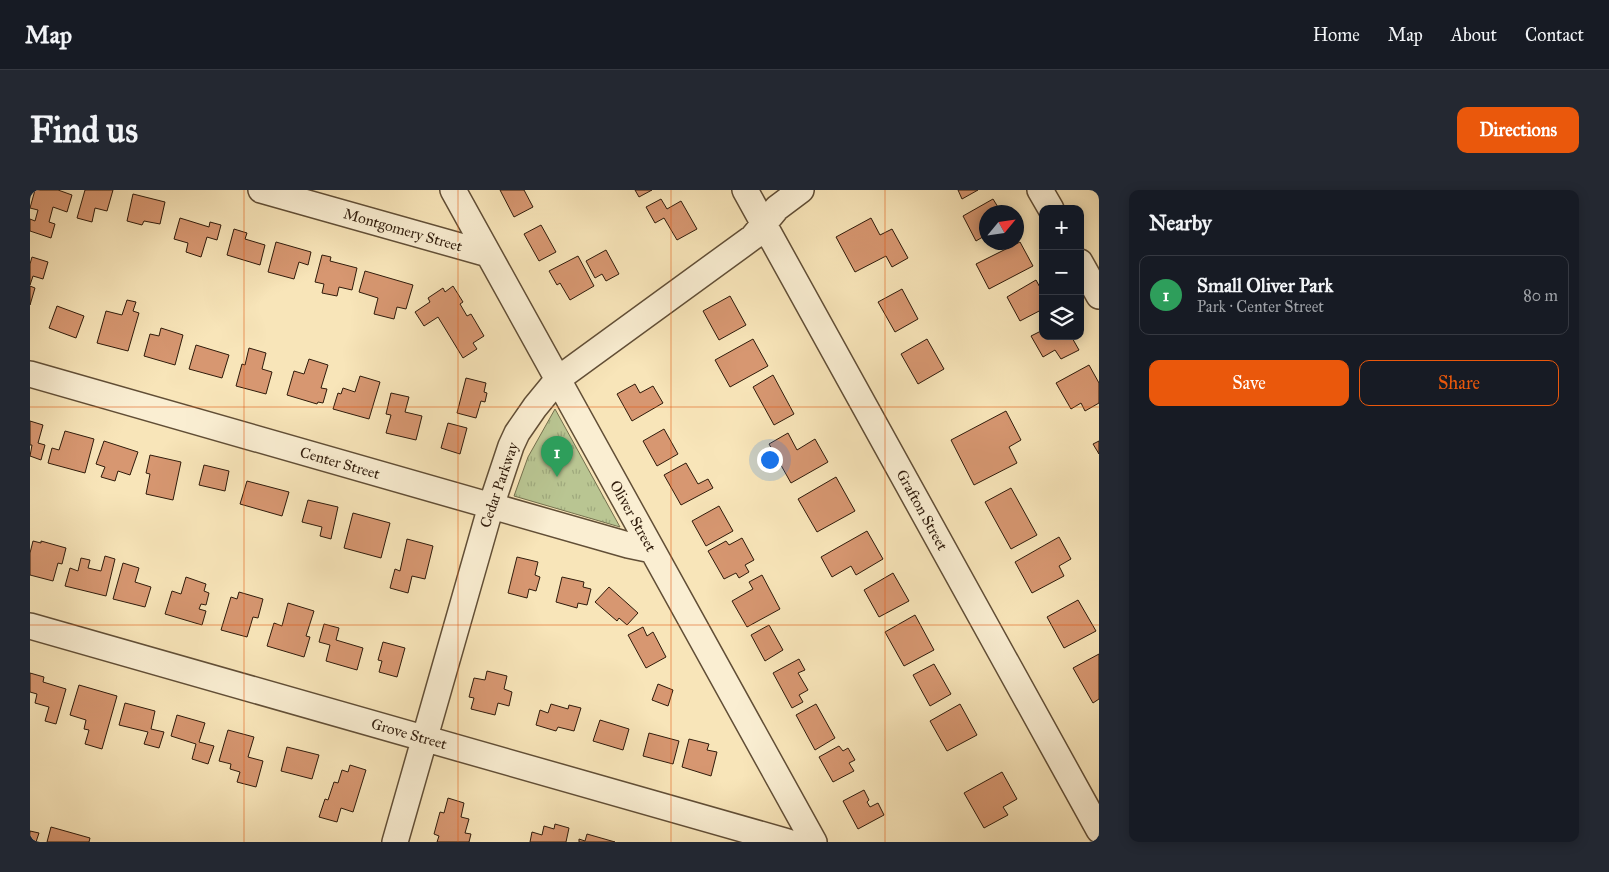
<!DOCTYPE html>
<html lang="en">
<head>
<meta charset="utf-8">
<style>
	body { margin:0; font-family:"IM FELL Great Primer",serif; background:#242831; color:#f1f3f6 }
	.controls { position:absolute; right:15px; top:15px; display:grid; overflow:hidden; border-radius:10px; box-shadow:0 2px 12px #0003 }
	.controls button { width:45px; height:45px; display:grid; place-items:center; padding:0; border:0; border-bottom:1px solid #363941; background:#171b24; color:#f1f3f6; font:25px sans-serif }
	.compass { position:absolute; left:949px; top:15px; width:45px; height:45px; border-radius:50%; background:#171b24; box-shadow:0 2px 12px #0003; rotate:61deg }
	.you { position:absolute; left:739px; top:269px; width:18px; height:18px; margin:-12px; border:4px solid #fff; border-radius:50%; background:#1a73e8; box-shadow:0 0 0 8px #1a73e833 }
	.badge { display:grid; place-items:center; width:32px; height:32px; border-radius:50%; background:#ea580c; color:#fff; font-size:16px; font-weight:700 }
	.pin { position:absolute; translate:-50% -41px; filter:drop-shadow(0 1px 2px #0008) }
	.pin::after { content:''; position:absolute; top:26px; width:18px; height:15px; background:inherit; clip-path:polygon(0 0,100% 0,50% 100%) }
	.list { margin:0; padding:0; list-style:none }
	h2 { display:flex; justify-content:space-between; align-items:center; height:65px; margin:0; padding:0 20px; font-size:21px }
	h2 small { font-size:16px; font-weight:400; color:#9ea1a6 }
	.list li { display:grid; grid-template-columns:32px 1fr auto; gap:15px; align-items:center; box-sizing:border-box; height:80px; margin:0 10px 10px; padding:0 10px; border:1px solid #363941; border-radius:10px }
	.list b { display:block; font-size:19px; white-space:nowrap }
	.list p { margin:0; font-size:16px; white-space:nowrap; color:#9ea1a6 }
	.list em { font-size:16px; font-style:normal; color:#9ea1a6 }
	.actions { display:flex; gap:10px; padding:15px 20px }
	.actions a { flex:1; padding:11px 0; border:1px solid #ea580c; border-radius:10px; text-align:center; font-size:18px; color:#ea580c }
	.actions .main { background:#ea580c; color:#fff }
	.icon { flex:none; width:28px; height:28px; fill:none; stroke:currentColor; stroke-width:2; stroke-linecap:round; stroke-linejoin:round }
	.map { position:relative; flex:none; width:1069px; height:652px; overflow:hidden; border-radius:10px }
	header { display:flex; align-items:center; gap:30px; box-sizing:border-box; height:70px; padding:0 25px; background:#171b24; border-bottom:1px solid #363941 }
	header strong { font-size:24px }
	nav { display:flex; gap:28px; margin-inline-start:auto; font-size:18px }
	.intro { display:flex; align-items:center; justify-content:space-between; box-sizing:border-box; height:120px; padding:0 30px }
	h1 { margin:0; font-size:35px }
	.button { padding:12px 22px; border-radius:10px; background:#ea580c; color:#fff; font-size:18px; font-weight:700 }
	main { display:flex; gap:30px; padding:0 30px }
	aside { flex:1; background:#171b24; border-radius:10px; box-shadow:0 2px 12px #0003 }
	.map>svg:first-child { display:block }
</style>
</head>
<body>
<header>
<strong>Map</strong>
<nav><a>Home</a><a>Map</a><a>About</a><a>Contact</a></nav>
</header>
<div class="intro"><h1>Find us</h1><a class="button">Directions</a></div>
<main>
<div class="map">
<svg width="1069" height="652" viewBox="0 0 1069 652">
	<defs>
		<pattern id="grass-tufts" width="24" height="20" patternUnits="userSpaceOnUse" patternTransform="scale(1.25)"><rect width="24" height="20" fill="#b9c592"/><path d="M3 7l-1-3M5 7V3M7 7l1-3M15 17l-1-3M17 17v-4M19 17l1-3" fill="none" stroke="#9fa97d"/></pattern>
	</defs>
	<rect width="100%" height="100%" fill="#f8e5b9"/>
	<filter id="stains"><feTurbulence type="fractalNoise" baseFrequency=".004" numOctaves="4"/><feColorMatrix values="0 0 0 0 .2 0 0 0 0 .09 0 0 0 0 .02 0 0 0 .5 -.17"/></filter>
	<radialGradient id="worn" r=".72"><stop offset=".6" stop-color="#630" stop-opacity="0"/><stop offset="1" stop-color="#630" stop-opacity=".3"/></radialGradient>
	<path fill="url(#grass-tufts)" stroke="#74704e" d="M525,219L590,337L484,306L498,267Z"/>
	<path fill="#d79771" stroke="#2f1b0b" d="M5,0H28L42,5L37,22L23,17L19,32L25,34L21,48L0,41V29L5,31L8,20L0,18Z
		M55,0H83L77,21L65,18L62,32L47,28Z
		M470,0H494L503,17L484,27Z
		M605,0H622L609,7Z
		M928,0H948L932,9Z
		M103,4L135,12L130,34L114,31L112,35L97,31Z
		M631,9L637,19L651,11L667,39L647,50L634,28L625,33L616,17Z
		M963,9L971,22H956V45L946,51L933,26Z
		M150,28L179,37L180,32L191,35L187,50L177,47L171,67L156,62L158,53L144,49Z
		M841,28L850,45L862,39L878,68L862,77L856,66L825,82L806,47Z
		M511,35L526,62L509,71L494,44Z
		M204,39L217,43L215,49L235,55L230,75L197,65Z
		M246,52L281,62L278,75L269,72L264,89L238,82Z
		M990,52L1003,76L959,99L946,74Z
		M576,60L589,84L576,91L572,84L565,88L556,71Z
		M292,65L301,67L300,71L327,78L322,100L309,97L307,106L292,103L294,94L285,92Z
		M548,66L564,96L540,110L530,93L527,95L519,81Z
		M2,67L18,72L13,89L3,86L0,95V74Z
		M335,81L383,95L376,119L367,117L364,129L344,124L348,108L329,102Z
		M1006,90L1013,103V119L990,131L977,107Z
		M0,96L5,98L0,115Z
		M423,96L433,112L430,114L437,126L441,124L454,146L443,153L447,159L433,168L408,127L394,136L385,122L400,112L398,108L413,98L415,102Z
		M872,99L888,129L865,142L848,112Z
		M700,106L716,135L689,150L673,121Z
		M97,110L106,112L103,121L109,123L98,161L67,153L76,121L92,125Z
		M27,116L54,126L46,148L19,138Z
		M131,138L153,145L145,175L114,166L120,144L129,146Z
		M1013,140V146H1041L1049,160L1031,169L1025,160L1013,167L1001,146Z
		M723,149L738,176L700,197L685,170Z
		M897,149L914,179L888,194L871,164Z
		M166,155L199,165L192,188L159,179Z
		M219,158L236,163L232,179L242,182L236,204L206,196L212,174L215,175Z
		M279,169L298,175L291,198L297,199L293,213L288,212L287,214L257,205L264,181L274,184Z
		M1059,175L1069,193V213L1055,221L1051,213L1041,219L1026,193Z
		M743,185L764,224L744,235L723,197Z
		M330,186L350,192L339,229L303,219L308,203L311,204L313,198L325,202Z
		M436,188L456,193L454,202L457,203L455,212L451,211L446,228L427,223Z
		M605,194L610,203L623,196L633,213L602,231L587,204Z
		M361,203L379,207L375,222L392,226L386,250L356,243L361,225L356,224Z
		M976,221L991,250L979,257L987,273L944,295L921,250Z
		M0,231L13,235L8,253L15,255L11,270L0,266L2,255H0Z
		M418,233L437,238L430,264L411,258Z
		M634,239L648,264L627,276L613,251Z
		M35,241L64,249L55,283L18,273L22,258L29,260Z
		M758,243L767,260L785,249L798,272L761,293L739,254Z
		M74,251L108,262L100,285L88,281L85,291L71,287L75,277L66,274Z
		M1069,251V264L1063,254Z
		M120,265L151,272L143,310L116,304L120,284L116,283Z
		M656,273L668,294L678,289L683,298L651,315L634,285Z
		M174,275L199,281L195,301L169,295Z
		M806,287L825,321L787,342L768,309Z
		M217,291L259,302L252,326L210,314Z
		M981,298L1007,345L981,359L955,312Z
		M278,310L308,317L301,349L290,346L292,337L272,332Z
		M689,316L703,341L676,356L662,331Z
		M323,323L360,333L351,368L314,358Z
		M837,341L853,369L826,385L821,376L802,387L791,367Z
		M1029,347L1041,369L1029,376L1034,386L1002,403L985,372Z
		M712,348L724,370L715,375L719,382L709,388L706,383L694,389L678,361L696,351L699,355Z
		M377,349L403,356L395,389L382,386L378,403L360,398L365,379L370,381Z
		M3,351L11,353V351L36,358L32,374L28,373L23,391L0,385V363Z
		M75,366L85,369L76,406L35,396L40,378L48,381L51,368L60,370L58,378L71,381Z
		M487,367L508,372L505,385L510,387L506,401L499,399L497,408L478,403Z
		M93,373L109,378L105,392L121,397L115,417L83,409Z
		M863,383L879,411L849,427L834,400Z
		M732,385L750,419L717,437L702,411L723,399L719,392Z
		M156,387L176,394L174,401L179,403L176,415L171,414L169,419L176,421L172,435L135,424L142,401L151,404Z
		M532,387L554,392L553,397L561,399L557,415L548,413L547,418L526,412Z
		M579,397L608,423L597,435L589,428L587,431L565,412Z
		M209,402L233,409L228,428L223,427L217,447L191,440L201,407L207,409Z
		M1048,410L1066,441L1034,458L1017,427Z
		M258,413L284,421L276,446L280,447L274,467L237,456L244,433L252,436Z
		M885,425L904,460L874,476L855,442Z
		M294,434L309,438L306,450L333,458L327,480L296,471L300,455L289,452Z
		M739,435L753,460L735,471L721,445Z
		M613,437L617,446L623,442L636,467L616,478L598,445Z
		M353,452L375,458L367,487L349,482L352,471L348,470Z
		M1069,464V509L1063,513L1043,478Z
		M769,469L775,480L768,483L778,500L769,505L773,512L762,518L743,483Z
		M904,474L921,504L900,516L883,485Z
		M457,481L477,486L474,499L482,502L479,516L468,513L465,525L441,519L444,508L439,507L444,488L455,490Z
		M0,483L14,487L13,492L36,499L26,534L15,531L19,517L5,513L7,504L0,502Z
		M628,494L643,500L638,516L622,510Z
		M49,495L87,506L72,559L55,554L59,540L54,539L56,530L40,525Z
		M95,513L125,521L121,539L134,542L129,558L114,554L118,542L89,535Z
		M521,514L538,519L539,515L551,518L544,541L528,537L526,541L506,535L510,520L518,523Z
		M786,514L805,548L785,560L766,525Z
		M930,514L947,545L917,561L900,531Z
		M147,525L175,533L169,552L184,556L178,574L162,569L166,554L141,546Z
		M570,530L599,539L593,560L563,551Z
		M198,540L224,547L218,567L233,571L226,597L207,592L210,582L200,579L201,574L189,571Z
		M619,543L649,551L643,574L613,566Z
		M659,549L679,554L677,560L687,562L681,586L652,577Z
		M809,556L813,561L818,558L825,570L819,573L824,581L803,592L789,567Z
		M257,557L289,565L282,589L251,581Z
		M320,575L336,580L323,622L311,618L307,632L289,627L295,609L298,610L304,592L308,593L312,580L318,582Z
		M972,582L987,609L973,617L978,625L954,638L934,603Z
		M834,600L839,610L837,612L840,617L848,613L854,625L828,639L813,611Z
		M418,608L434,613L431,627L439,629L435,643L441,644L439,652H407L409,646L404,644L410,622L414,623Z
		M525,634L539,638L536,652H500L502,642L512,645L514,636L524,639Z
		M21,637L60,648L59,652H17Z
		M0,641L9,643L6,652H0Z
		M557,644L585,652H549V649L555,651Z"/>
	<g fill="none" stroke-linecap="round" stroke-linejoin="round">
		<g stroke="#614e36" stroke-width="28">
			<path id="minor" d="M231,0L458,64
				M423,0L784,652
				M715,0L1069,640
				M1010,0L1021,19
				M1050,72L1069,106
				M0,184L598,355L622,360
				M0,436L758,652
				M365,652L461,316L481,256L487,243L505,217L528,189L723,47L747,18L771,0"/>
		</g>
		<use href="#minor" stroke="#faeed2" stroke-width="25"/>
	</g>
	<path fill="none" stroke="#df560c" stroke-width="1" stroke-opacity="0.55" d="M214,0V652M428,0V652M641,0V652M855,0V652M0,217H1069M0,435H1069"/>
	<g text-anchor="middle" stroke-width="4" stroke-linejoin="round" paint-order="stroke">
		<g font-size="15" fill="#2f1b0b" stroke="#faeed2">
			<text transform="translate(373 40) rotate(16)" y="5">Montgomery Street</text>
			<text transform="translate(310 273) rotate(16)" y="5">Center Street</text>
			<text transform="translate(469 295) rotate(-71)" y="5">Cedar Parkway</text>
			<text transform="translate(892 320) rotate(61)" y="5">Grafton Street</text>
			<text transform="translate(603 326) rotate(61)" y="5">Oliver Street</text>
			<text transform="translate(379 544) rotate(16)" y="5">Grove Street</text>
		</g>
	</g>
	<rect width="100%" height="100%" filter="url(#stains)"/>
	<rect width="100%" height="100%" fill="url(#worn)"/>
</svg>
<div class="controls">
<button>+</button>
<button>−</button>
<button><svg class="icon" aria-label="layers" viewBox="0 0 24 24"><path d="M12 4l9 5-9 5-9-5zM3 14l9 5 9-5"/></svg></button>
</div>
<svg class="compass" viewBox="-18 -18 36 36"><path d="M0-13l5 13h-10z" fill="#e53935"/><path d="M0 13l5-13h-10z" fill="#9ea1a6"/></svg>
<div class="you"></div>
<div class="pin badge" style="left:527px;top:287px;background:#2e9e5b">1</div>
</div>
<aside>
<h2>Nearby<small></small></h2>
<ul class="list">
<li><span class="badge" style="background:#2e9e5b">1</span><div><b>Small Oliver Park</b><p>Park · Center Street</p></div><em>80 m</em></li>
</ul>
<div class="actions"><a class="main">Save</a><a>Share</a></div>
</aside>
</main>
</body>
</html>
